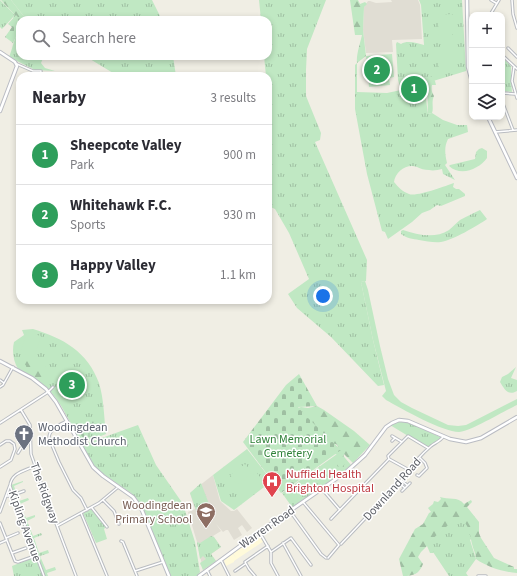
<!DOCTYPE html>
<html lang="en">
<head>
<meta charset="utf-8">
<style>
	body { margin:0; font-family:"Source Sans 3",sans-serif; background:#f2f2f3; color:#2b2b33 }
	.controls { position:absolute; right:12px; top:12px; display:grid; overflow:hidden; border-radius:8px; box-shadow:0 2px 6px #0003 }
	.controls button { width:36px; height:36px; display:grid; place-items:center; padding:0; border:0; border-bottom:1px solid #e1e1e2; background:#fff; color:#2b2b33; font:20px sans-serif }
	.you { position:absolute; left:323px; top:296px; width:14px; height:14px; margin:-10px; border:3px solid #fff; border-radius:50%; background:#1a73e8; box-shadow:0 0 0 6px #1a73e833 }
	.badge { display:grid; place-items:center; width:26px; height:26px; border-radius:50%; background:#111827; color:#fff; font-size:13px; font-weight:700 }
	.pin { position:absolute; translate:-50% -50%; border:2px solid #fff; box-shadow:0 1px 4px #0006 }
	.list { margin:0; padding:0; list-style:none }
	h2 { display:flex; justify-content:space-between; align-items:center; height:52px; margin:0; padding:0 16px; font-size:17px }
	h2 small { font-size:13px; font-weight:400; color:#7c7c81 }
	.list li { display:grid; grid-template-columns:26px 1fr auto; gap:12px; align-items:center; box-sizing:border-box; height:60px; padding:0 16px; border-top:1px solid #e1e1e2 }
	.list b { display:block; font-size:15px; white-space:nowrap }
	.list p { margin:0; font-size:13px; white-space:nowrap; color:#7c7c81 }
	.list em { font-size:13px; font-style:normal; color:#7c7c81 }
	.icon { flex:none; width:22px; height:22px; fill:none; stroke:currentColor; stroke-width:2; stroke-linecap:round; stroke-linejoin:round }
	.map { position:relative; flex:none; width:517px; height:576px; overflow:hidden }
	.search { position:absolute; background:#fff; box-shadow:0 2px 6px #0003; left:16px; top:16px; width:256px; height:44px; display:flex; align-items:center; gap:10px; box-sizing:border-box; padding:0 14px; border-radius:12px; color:#7c7c81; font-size:15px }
	.panel { position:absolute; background:#fff; box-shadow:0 2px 6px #0003; left:16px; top:72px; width:256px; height:232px; border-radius:12px }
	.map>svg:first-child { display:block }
</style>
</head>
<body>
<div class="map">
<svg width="517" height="576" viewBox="0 0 517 576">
	<defs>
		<pattern id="grass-tufts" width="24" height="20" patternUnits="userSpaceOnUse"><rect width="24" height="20" fill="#c0e8c3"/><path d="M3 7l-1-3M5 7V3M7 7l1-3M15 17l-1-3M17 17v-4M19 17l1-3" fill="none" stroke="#9fbfa2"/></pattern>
		<pattern id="forest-firs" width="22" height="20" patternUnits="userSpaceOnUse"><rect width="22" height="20" fill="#c0e8c3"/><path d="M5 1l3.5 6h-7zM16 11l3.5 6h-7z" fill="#9fbfa2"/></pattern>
		<pattern id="cemetery-stones" width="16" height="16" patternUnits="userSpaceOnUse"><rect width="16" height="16" fill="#c0e8c3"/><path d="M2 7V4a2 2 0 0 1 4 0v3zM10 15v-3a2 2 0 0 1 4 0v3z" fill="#9fbfa2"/></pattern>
	</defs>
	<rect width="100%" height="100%" fill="#f0eee4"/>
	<path fill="#fffada" d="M261,535L264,541L234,561V562L226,566L224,560L233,554L236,558L233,553Z"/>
	<path fill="#e0ddd3" d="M391,0H418L420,5L422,39L392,40L393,52L366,53L363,30L364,7L368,1H370L376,3L392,2Z
		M213,475L220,501L231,511H234L237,509L252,528L247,532L242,525L238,528L242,535L234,540L228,530H226L223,532L216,524L221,531L213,536L221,547L211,554L216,561L203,570L197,542L188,512L195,509L190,493Z"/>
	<path fill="url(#grass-tufts)" d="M0,0L15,15L2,29L0,27Z
		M11,0H152L162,20H46L40,16L35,20H26V19Z
		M259,0H326L307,49L306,70V96L321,133L320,140L315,142L367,260L366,281L361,282L373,340L384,385L378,386L331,337L297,308L288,294L309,279L289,233L275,209L268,206V76H266L264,56H268V20H261Z
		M419,0H462L466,71L430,82C423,90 427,104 428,114L432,113L443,120L457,125H467L468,132L448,139C444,147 445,154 447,163L445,165L455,180L443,174L442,169C438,170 433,171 429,170C424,170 421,169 417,167C407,163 395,172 394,182C398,187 403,192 409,194C417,197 445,186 454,183L453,187L456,189H459L465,194V196L441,206L437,205L430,210L422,213L412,222L388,239L385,232L382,231L367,174L355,109V65L357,63V92L387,93L401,90L398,80L396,44L397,42L401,44C407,40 417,43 424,45L421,5Z
		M20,28V56H44L41,63L45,68L55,71L35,70L9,57C13,47 14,38 20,28Z
		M85,56H173L176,76H118Z
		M502,57L511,66V81L512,92L502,91Z
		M482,148L487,151V158C479,169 461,177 449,166L450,165L475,159L476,152L479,149Z
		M480,210L487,219C477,226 453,240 441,242C434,243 426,241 419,240C413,239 406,238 401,234V231L403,230C418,235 435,239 449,230C453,227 456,223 460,220C467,216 474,213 480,210Z
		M33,329C63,338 88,352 99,383C104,399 104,418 106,434L81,444C71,425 62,402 47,388C40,381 23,375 18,369C13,361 12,350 14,342L24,335L22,330Z
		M516,367L511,378L517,380V391C508,396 505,390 500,382L502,377L508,374Z
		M400,421L411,423L442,438L428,448L390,425Z
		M138,425L156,465L183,504L195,542L200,572L197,576H171L140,503L131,493L96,469L92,464L82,445Z
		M247,449L272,481L234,510L221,501L213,475Z
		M340,452L351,465L350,466L330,482L292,507L282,493Z
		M23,481V482L14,486L19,501L28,498L29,500L20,504L26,518L35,515V517L27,521L33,536L41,533L42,535L34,538L39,553L48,550L49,553L40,556L46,570L55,567L56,570L47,573L48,576H45L12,488L11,485Z
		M201,483L209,504H208L211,514L202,520L197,513L190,493Z
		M90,510H93L106,527L104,529L107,539L96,543L83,513Z
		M461,513L475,536L470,540L476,559L466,573L468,576H449L427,543Z
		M211,536L214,537L221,547L211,554L216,561L203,570L200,563L206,559L203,556L200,559L197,542L200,543Z
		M35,557L43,576H14L12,566Z"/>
	<path fill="url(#forest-firs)" d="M1,0H11L26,19L20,20V28L18,31L13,18L15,15Z
		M350,0H358L360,4L365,2L367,4L364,7L363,30L366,56L357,63C356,55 360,44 362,35H355Z
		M431,76L435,81L436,85H432C431,90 432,92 434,96C431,102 434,108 432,113L428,114L427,78Z
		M26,357L34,363L52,369L55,377C45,381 38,380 30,374L29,370L22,360Z
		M317,406L324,410L354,431L370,445L353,463L344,454L343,458L346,461L345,464L341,468L337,466V462L341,458L338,455L335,454L338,446L336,444L332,445L298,408L301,407L308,408Z
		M88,417H90L94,422L92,425L94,431L88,432L87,439H84L81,435L82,428Z
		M440,497C448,500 458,496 464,504L471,500L472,502L467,507L479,522V533L481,538L494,558L514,567V569H517V573C503,572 487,567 476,559C476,554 473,549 472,544C470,534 468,516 454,520L430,541L434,550L433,553H430L427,546L421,552L418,557L423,564C419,574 414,576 403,576L399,559L415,529L423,524L429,513L431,512L428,508L433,504L434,501L438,502L441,499Z"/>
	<path fill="url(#cemetery-stones)" d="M16,15L21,20L20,28L13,43L5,37L12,27L8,24Z
		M299,374L317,406L298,407L309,419L341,450L281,493L243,442L286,385Z"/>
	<path fill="#c0e8c3" d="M452,14V37H439L438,15Z
		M439,50H453V67H439Z
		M392,54L394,77L389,78L390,85L369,87L366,56Z
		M365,281L368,290L380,346L388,379L394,395L401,402L412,408L448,425L458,426L466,425L472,422L517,399V405C506,410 469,432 459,432C443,432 402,409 386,400L382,396L386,391L373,340L361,282Z
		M27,332L41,336L34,357L20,353Z
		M245,464L252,473L237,484L230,475Z
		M256,472L264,482L247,495L239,485Z"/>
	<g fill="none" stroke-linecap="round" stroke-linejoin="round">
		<g stroke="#b9bcc1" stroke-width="3.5">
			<path id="street" d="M491,0L496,3
				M512,0L513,14L517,28
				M490,15L499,0
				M508,48L517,57
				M502,55L517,69
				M17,64L33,71H41L40,76
				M514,67L512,81L517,98
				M502,93L515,94
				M502,101L513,130
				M495,132L517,130
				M0,380L4,383
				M0,387L3,385L13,367
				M21,410L30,425L31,454L46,497L76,576
				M67,421C59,425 49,429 49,438L59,462L73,490L81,498L87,510
				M0,423L48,392L53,387
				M392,436L402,442
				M392,441L395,438
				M0,445L6,441H10L14,444L15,449L11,460L0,467
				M18,453L26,440H30
				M389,459L388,456L408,436L428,448
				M389,459L409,470
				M35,466C24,471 11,473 10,486L44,576
				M417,475L419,476L427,468L425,463L420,458
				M401,480L407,485
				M399,483L405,488
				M322,489L340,510
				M402,491L410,483
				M13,495L24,491
				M6,496H13
				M103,500L114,511L119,524
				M303,502L339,545L328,558
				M92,508L107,527
				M290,511L321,554L326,558
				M0,512L10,485
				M81,513L107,576
				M331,519L389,459
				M0,523L15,561L18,562L35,556
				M57,526L99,503L117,488
				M260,533L271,552V563L278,576
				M6,538L18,533
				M121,541L123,542L137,576
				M0,543L7,540
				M283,543L301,576
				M341,544L408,473C411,465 424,452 431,446C435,443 440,441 443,437
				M271,552L291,538L311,565
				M12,553L26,548
				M221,560L229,576
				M207,570L210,576
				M135,571L163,562
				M235,571L245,564
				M255,576L249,569L245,562L268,546
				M478,576H486"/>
		</g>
		<g stroke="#babcc3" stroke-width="4.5">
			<path id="secondary" d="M467,0L468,67L472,82
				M0,52L15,62L17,66L0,111
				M488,117L517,178
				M0,361L32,378L46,389L56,402L93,467L103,476L133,497L141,508L169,576
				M199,576L255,535L346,472L365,455L386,427L392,423L399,420L408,421L450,439L466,442L481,438L517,417"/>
		</g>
		<use href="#street" stroke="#fff" stroke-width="1.5"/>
		<use href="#secondary" stroke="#fff" stroke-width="2.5"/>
	</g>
	<defs>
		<g id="church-pin" transform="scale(1)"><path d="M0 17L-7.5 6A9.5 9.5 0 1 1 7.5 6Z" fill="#6b7280" stroke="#fff"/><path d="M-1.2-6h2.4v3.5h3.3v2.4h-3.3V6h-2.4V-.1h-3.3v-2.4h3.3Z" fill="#fff"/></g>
		<g id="hospital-pin" transform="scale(1)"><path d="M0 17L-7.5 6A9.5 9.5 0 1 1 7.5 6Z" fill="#e0444e" stroke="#fff"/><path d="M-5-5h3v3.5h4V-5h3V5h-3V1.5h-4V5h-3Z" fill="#fff"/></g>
		<g id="school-pin" transform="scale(1)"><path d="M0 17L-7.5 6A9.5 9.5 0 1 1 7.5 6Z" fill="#8d6e63" stroke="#fff"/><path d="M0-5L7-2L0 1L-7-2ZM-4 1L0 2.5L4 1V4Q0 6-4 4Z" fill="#fff"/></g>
	</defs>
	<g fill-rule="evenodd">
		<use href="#church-pin" x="24" y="434"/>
		<use href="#hospital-pin" x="272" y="481"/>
		<use href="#school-pin" x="206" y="512"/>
	</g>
	<g text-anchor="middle" stroke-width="3" stroke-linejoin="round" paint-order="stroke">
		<g font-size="12" fill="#5b616d" stroke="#fff" text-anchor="start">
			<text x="38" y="431">Woodingdean<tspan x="38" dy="14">Methodist Church</tspan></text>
		</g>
		<g font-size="12" fill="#30823a" stroke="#fff">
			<text x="288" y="443">Lawn Memorial<tspan x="288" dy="14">Cemetery</tspan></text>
		</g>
		<g font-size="12" fill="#be3a42" stroke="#fff" text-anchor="start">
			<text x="286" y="478">Nuffield Health<tspan x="286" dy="14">Brighton Hospital</tspan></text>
		</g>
		<g font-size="12" fill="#5c5f66" stroke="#fff">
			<text transform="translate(392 489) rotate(-48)" y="4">Downland Road</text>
			<text transform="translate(45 493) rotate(70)" y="4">The Ridgway</text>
			<text transform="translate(25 526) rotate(70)" y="4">Kipling Avenue</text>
			<text transform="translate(267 527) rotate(-35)" y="4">Warren Road</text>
		</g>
		<g font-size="12" fill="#785e54" stroke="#fff" text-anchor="end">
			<text x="192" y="509">Woodingdean<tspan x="192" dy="14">Primary School</tspan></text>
		</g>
	</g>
</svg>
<div class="controls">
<button>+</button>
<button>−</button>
<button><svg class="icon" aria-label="layers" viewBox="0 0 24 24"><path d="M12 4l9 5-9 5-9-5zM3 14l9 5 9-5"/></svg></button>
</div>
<div class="you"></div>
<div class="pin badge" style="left:414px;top:89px;background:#2e9e5b">1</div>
<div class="pin badge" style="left:377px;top:70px;background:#2e9e5b">2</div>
<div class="pin badge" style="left:72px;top:385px;background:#2e9e5b">3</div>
<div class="search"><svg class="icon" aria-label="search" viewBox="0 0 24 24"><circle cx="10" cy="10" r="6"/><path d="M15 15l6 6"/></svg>Search here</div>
<section class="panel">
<h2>Nearby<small>3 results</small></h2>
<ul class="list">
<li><span class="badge" style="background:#2e9e5b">1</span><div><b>Sheepcote Valley</b><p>Park</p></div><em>900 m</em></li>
<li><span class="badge" style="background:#2e9e5b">2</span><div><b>Whitehawk F.C.</b><p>Sports</p></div><em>930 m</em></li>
<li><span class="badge" style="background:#2e9e5b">3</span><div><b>Happy Valley</b><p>Park</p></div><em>1.1 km</em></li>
</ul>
</section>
</div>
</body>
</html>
